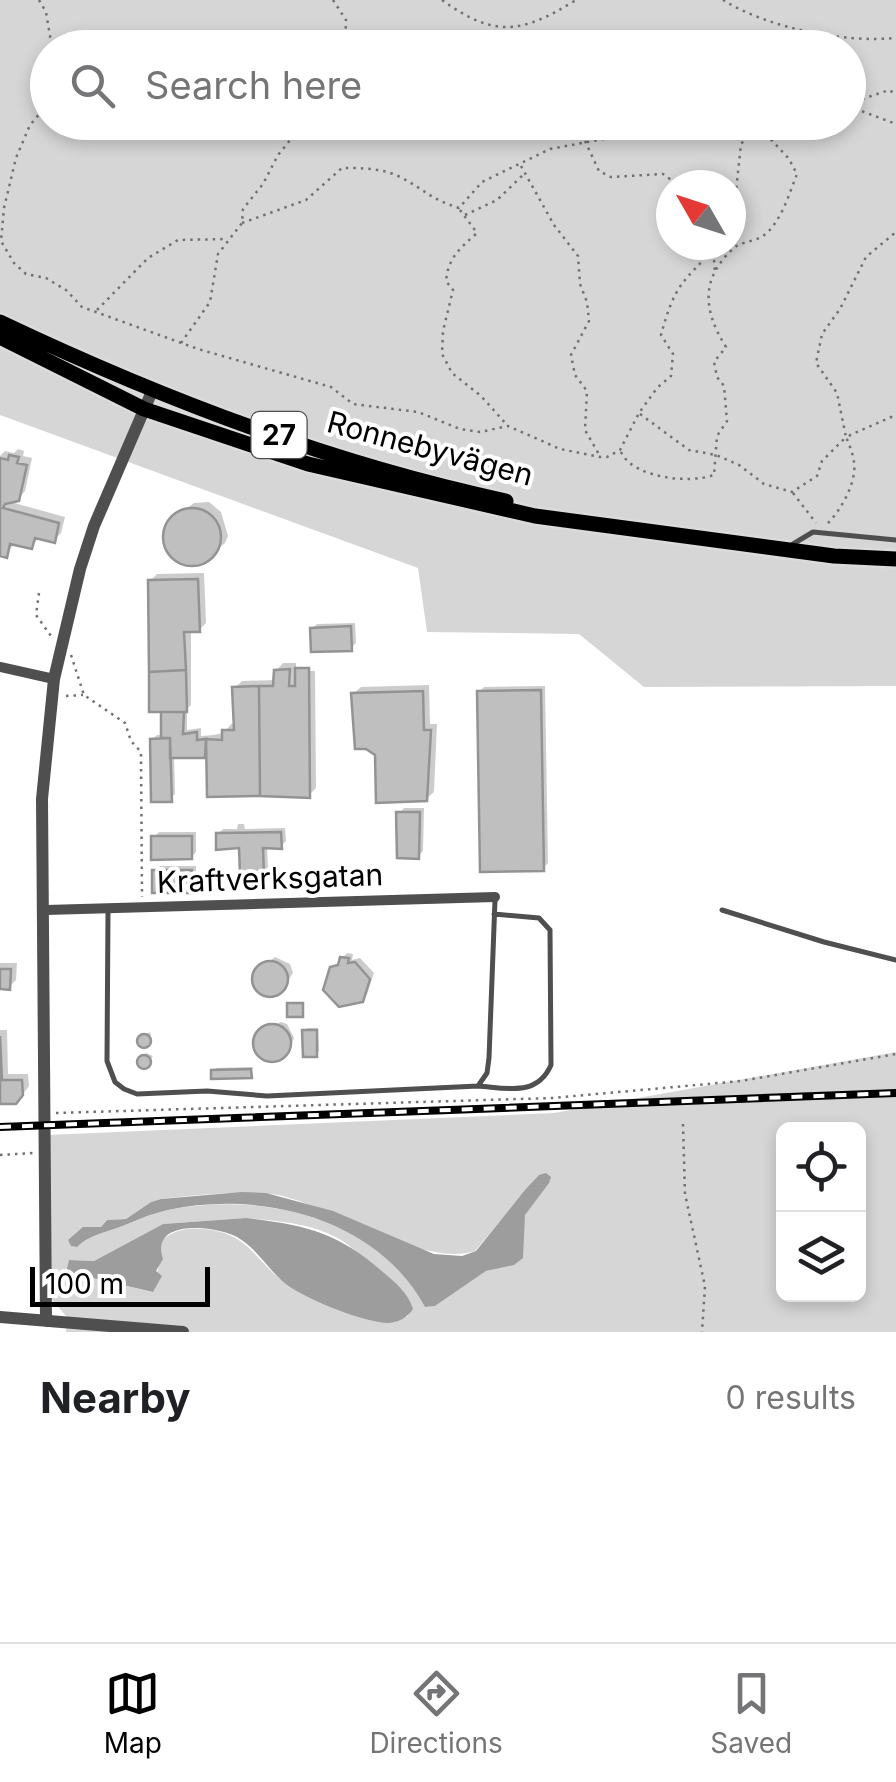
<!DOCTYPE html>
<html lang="en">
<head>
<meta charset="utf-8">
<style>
	body { margin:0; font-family:Inter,sans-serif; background:#f6f6f6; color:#202124 }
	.controls { position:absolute; right:30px; bottom:30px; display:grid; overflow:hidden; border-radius:15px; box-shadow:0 5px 15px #0003 }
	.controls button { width:90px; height:90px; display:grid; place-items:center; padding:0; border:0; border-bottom:2px solid #e0e0e0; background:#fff; color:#202124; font:50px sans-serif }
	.compass { position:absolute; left:656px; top:170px; width:90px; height:90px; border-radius:50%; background:#fff; box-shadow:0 5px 15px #0003; rotate:309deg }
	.scale { position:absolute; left:30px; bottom:25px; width:180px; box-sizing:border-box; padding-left:10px; border:5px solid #000; border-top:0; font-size:28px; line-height:35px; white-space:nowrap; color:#000; -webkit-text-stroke:8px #fff; paint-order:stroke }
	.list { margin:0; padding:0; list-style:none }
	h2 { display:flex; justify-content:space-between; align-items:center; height:130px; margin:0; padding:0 40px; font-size:42px }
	h2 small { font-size:32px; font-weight:400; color:#757577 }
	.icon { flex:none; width:55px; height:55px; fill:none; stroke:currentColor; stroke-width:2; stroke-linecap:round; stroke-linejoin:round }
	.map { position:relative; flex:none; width:896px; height:1332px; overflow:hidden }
	.search { position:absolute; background:#fff; box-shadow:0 5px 15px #0003; left:30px; right:30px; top:30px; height:110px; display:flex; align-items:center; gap:25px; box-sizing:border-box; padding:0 35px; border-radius:55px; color:#757577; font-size:38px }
	.sheet { height:310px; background:#fff }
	nav { display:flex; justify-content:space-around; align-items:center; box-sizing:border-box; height:140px; border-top:2px solid #e0e0e0; background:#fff; font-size:28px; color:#757577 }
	nav a { display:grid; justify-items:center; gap:5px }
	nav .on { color:#000 }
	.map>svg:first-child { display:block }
</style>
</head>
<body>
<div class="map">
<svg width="896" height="1332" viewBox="0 0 896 1332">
	<rect width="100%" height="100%" fill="#fff"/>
	<path fill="#d6d6d6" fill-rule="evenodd" d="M0,0H896V686L644,687L579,634L427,632L418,568L0,415ZM48,48H848V122H48ZM671,185H731V245H671Z
		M896,1052V1332H66L67,1317L51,1299L48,1135L554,1113ZM784,1130H858V1294H784ZM539,1175L522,1225L524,1238L497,1268L486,1271L435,1306L425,1307C377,1217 262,1191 168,1210C149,1214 135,1222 117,1228C103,1233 88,1236 77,1247L72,1246L68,1240L101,1227L107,1220L126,1219L151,1202L161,1199C190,1195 250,1190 278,1195C335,1207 424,1268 475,1251ZM246,1218C276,1221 312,1223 339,1239C368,1255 388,1291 408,1316C389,1325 376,1320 356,1314C331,1306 307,1299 285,1283C254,1260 249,1233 204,1229C186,1227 174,1230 161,1241L160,1262L152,1292L66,1272L69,1260L94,1261L163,1224Z"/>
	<path fill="#9d9d9d" d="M546,1173L551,1177L549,1183L525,1215L523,1258L514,1265L486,1271L435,1306L425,1307C377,1218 262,1190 168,1210C149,1214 134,1222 117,1228C103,1233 88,1236 77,1247L71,1246L68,1240L83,1227H101L107,1220L126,1219L151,1202L161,1199L242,1192L266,1193L333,1211L434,1254L462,1256L476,1251L525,1190L539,1175Z
		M246,1218C306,1225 338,1232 384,1273C397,1284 408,1293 413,1309C407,1318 397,1323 387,1323C362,1322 299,1297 281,1280C264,1264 252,1242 230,1234C207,1225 150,1221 163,1259L156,1271L162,1276L153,1292L66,1272L69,1260L94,1261L163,1224Z"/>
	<path fill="#0003" d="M18,449L24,451L23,456L32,458L25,491L18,499L7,501L65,517L61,533L54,540L39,537L32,546L15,542L6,555L0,554V456L5,451L14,453Z
		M209,502L221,512L228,536L225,543L203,562L186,564L179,561L165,542L171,520L194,503Z
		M204,573L206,623L199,630H191V705L187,709V730L201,728V736L213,735L224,733L231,724H236L235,688L242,681L276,680V671L283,663H296V672L301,666V671H315L316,788L309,795L208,751L204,755L174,756L175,794L170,799L152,740L157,735H164L150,581L157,574Z
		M355,623L356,643L351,648L312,629L317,624Z
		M429,685L430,724H437L434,792L426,799L378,754L353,694L361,687Z
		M545,686L548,863L543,868L479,692L484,687Z
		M404,808H424L423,851L418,856L399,813Z
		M238,824H244L245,829L285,828L286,841L281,846H267L268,867L263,872L242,846L218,834L223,829H237Z
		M159,832H196V852L191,857L154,837Z
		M160,866H196V885L191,890L155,871Z
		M347,953L353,954L352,960L360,958L374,973L367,994L361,1000L333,968Z
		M275,957L290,964L293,973L282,990L274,995L262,993L255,983L256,972Z
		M0,963H17L16,980L9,987H0Z
		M281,1022L287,1024L294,1038L290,1048L275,1059L264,1057L256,1048L261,1031Z
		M307,1028H318L319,1051L316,1054L305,1031Z
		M0,1030H7L8,1074H28L29,1086L23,1094L0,1101Z
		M150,1032L152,1040L142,1044V1036Z
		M146,1053L153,1056L145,1067L140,1061Z
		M253,1067L250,1075L214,1071L216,1068Z"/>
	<path fill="#bfbfbf" stroke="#939393" stroke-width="2.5" d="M9,455L19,457L17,463L27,465L19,501L5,504L3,508L59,523L55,543L35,538L32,549L10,544L7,558L0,556V458L8,460Z
		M163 537a29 29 0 1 1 58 0a29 29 0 1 1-58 0Z
		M198,579L200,632H184L186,670L149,672L148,580Z
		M351,626L352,651L311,652L310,628Z
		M295,668H309L310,798L260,796L259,686H273L274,670L290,669L289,686H295Z
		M186,670L187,712H149V672Z
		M259,686L260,796L207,797L206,739L222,740V730H234L232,687Z
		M541,690L544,871L480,872L477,691Z
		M423,691L424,730H431L427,801L376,803L375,755L366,749H355L351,693Z
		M161,712H184L183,734L197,732V740L206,739L205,758H170V738H161Z
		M170,738L172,802H151L150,739Z
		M396,812H420L419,859L397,858Z
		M281,832L282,849L263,848L264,874L240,875L239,848L216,850V833Z
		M151,836H192V859L151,860Z
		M152,870H192V893H152Z
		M340,957L349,958L348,963L355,962L370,979L363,1002L339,1007L323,990L330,967L338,965Z
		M252 979a18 18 0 1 1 36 0a18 18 0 1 1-36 0Z
		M0,969H11L10,990L0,989Z
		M287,1003H303V1017H287Z
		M253 1043a19 19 0 1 1 38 0a19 19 0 1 1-38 0Z
		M302,1030H317V1057H303Z
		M137 1041a7 7 0 1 1 14 0a7 7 0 1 1-14 0Z
		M0,1036L2,1080H22L23,1095L16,1104H0Z
		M137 1062a7 7 0 1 1 14 0a7 7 0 1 1-14 0Z
		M251,1069L252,1078L211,1079V1070Z"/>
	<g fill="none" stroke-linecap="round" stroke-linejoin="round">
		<g stroke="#dbdbdb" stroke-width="20">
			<path id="primary" d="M0,322C160,398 332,464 506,501
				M0,337L144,409L308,464L535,516L834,556L896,559"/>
		</g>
		<path stroke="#717171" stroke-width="2.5" stroke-dasharray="2.5 5" stroke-linecap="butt" d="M39,0L46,12L52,48
			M333,0L346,20L345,48
			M442,0C495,38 521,34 576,0
			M723,0C768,28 843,43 896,38
			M795,48L799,30
			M48,104L30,125L16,158L4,208L1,241L14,263L26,274L46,278L66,290L82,307L198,349L331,387L353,404L418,412L460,429L480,432L508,426L560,449L600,457H607L620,450L639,413L657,388L671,376L673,354L661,335C675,283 683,282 718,245
			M848,104L889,90L896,94
			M848,106L896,124
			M585,141L599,171L611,177L663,174L678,185
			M521,166L554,225L578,256L580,284L587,302L589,321L571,355L575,375L587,391L585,430L600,456
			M731,202L736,191L741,144L760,122
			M460,210L477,233C460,248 448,258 446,281L453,290L443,331L442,354L452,373L481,396L507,425
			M465,215L497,200L524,174
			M242,223L306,200L342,168C361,168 383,168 400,177C424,189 430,199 459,208L482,182L550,149L625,135L649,122
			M713,245L715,273
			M97,310L148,258L178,240L227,239
			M181,343L210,302L218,254L242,223L243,209L263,184L278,155L291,139L327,127L333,122
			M640,414L689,450L716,455L739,465L764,484L792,492L817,476L822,461L846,437L837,393L816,363L822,334L840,309L866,257L896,232
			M621,452C633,478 689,484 714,475L717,436L727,421L724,386L717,377L714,362L726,347C704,312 699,279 734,248C742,241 754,242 763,236C781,223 789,194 797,174L789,159L755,122
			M793,493L816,523
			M828,523C841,510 857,482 854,462C853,454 849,444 846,437L891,417L896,418
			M39,593L36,615L51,636
			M71,655L84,695L125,723L131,741L141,752L142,897
			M66,696L83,695
			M56,1113L552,1098L741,1081L896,1054
			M683,1124L685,1194L705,1286L702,1332
			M0,1155L33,1153"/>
		<path stroke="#4f4f4f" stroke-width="5" d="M793,544L813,532L896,540
			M722,910L824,942L896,960
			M108,911L107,1061L115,1082L124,1089L137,1094L207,1091L267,1096L478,1086L487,1073L489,1058L495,900
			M478,1086C507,1088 537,1097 551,1065L550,930L539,918L494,914"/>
		<path stroke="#4f4f4f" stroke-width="10" d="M0,667L54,679
			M46,910L495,897"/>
		<path stroke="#4f4f4f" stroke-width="12" d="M0,1317L183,1332
			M46,1321L42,799L54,679L80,569L94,526L153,389"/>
		<use href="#primary" stroke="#000" stroke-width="15"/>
		<g stroke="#000" stroke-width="8">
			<path id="rail" d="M0,1127L896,1093"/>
		</g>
		<use href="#rail" stroke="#fff" stroke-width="4" stroke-dasharray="11" stroke-linecap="butt"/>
	</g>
	<g text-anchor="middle" stroke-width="8" stroke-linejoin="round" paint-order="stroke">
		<rect fill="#fff" stroke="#4c4c4c" stroke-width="2.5" x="251.5" y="412" width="55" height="46" rx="8"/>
		<g font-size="28" font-weight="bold" fill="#000">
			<text x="279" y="445">27</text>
		</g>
		<g font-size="30" fill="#000" stroke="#fff">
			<text transform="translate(430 449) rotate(15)" y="10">Ronnebyvägen</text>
			<text transform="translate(270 879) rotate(-2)" y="10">Kraftverksgatan</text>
		</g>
	</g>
</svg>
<div class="controls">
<button><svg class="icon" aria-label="locate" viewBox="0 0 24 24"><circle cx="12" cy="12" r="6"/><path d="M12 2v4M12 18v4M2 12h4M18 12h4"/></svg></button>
<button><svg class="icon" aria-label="layers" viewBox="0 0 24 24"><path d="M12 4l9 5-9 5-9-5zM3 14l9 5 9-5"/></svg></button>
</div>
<svg class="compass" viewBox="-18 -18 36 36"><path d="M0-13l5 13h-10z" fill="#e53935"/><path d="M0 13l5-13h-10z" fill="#757577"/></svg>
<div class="scale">100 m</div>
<div class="search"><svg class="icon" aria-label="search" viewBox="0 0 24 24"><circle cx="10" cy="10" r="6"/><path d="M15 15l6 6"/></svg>Search here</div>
</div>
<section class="sheet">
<h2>Nearby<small>0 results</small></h2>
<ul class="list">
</ul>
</section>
<nav>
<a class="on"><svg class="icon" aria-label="map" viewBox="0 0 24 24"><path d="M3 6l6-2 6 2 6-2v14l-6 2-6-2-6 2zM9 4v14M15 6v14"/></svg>Map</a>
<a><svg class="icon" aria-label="directions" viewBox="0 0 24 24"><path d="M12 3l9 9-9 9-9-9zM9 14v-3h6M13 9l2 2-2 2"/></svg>Directions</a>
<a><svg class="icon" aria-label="saved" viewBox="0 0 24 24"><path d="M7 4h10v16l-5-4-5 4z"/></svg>Saved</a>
</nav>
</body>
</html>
